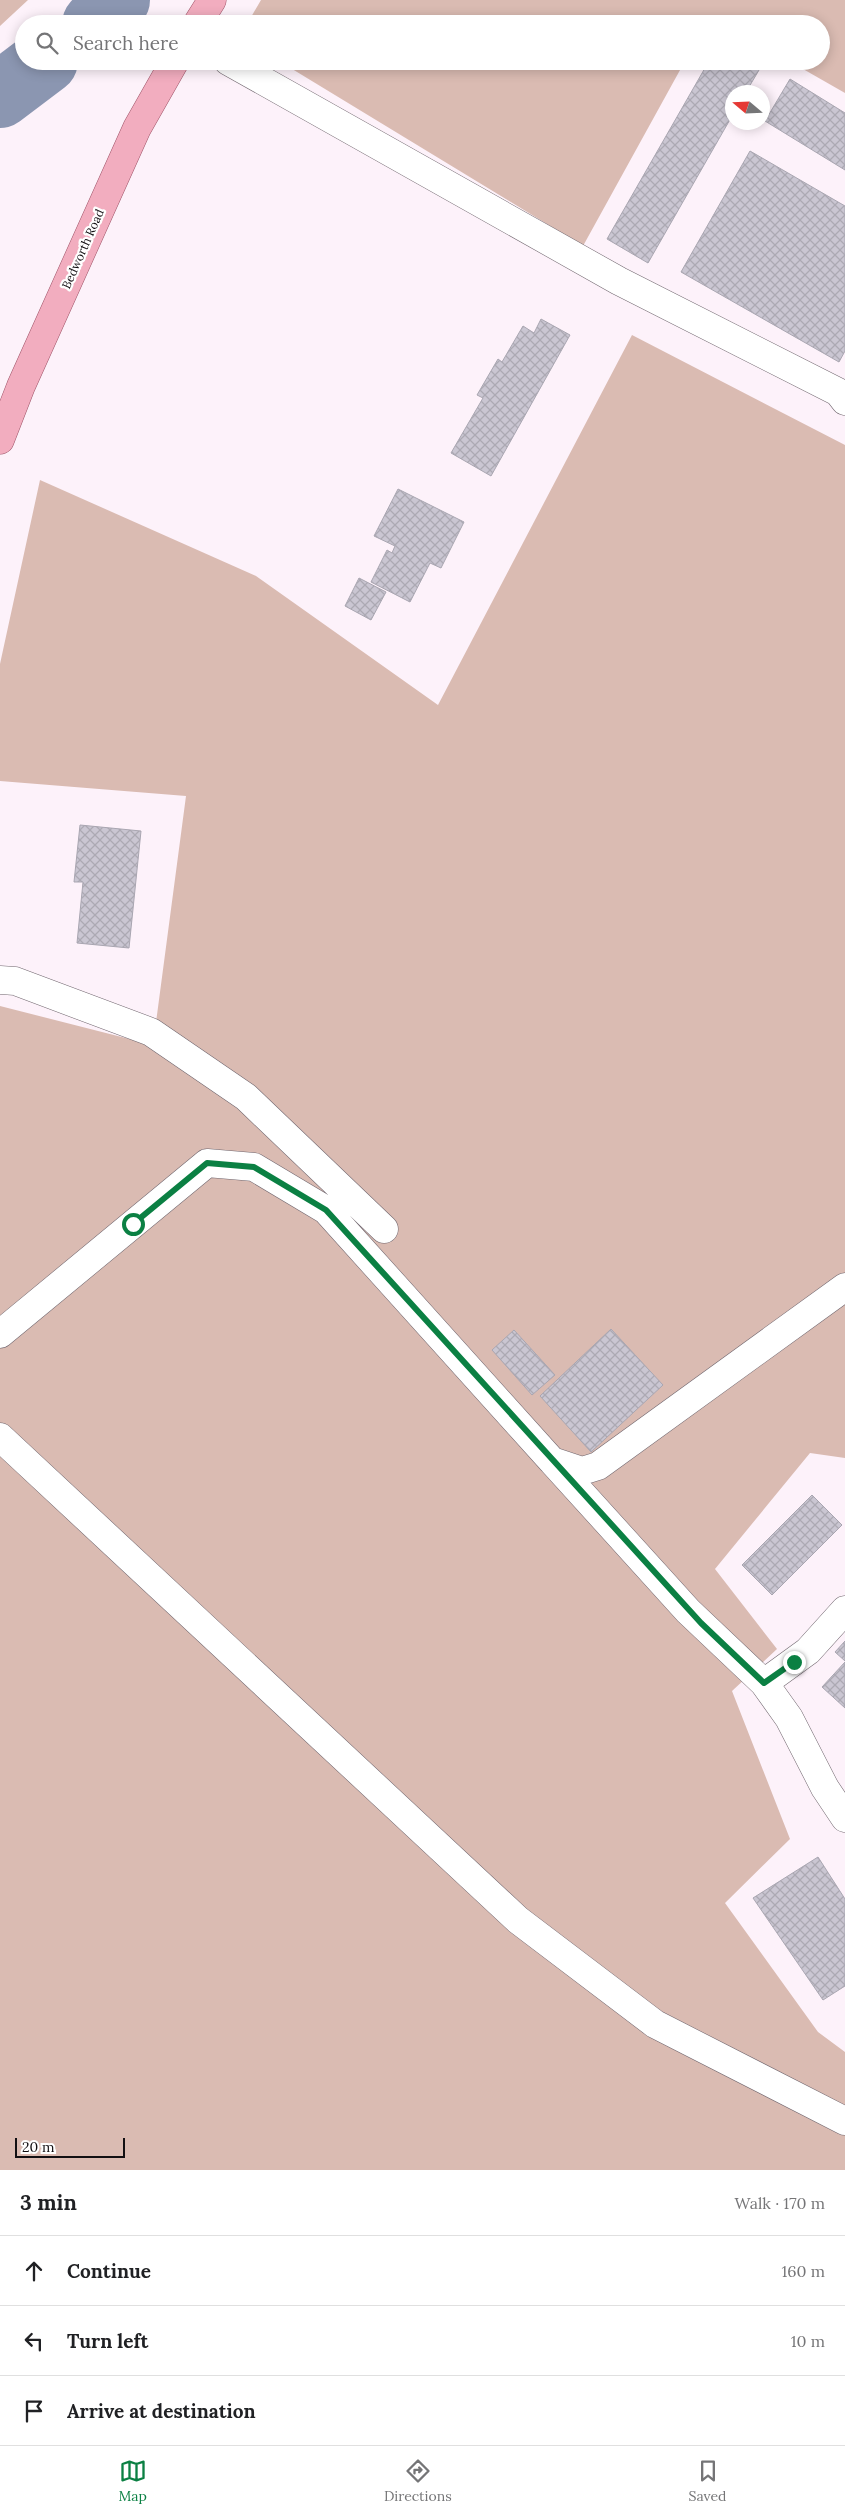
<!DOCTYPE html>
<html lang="en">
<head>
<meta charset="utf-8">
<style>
	body { margin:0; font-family:Lora,serif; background:#f2f2f2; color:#202124 }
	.compass { position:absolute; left:725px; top:85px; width:45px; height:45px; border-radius:50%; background:#fff; box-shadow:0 2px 12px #0003; rotate:289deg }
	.scale { position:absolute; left:15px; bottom:12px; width:110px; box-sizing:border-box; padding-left:5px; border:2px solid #120f12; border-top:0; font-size:14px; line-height:18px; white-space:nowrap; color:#120f12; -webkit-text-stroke:4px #fff; paint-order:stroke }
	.stop { position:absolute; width:15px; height:15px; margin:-11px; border:4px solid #0b8043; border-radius:50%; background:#fff }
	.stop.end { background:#0b8043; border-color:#fff; box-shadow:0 1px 5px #0008 }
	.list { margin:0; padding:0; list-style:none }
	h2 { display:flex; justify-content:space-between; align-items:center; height:65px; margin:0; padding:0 20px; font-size:21px }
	h2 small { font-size:16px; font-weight:400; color:#757577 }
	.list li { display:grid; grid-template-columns:32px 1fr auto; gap:15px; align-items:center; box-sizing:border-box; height:70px; padding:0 20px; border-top:1px solid #e0e0e0 }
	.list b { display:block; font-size:19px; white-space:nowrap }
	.list em { font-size:16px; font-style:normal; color:#757577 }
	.icon { flex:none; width:28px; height:28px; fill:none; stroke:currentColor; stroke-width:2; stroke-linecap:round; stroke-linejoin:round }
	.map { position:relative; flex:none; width:845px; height:2170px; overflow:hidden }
	.search { position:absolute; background:#fff; box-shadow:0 2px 12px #0003; left:15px; right:15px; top:15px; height:55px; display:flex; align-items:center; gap:12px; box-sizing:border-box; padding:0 18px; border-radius:28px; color:#757577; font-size:19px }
	.sheet { height:275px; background:#fff }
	nav { display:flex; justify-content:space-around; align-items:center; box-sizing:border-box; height:70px; border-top:1px solid #e0e0e0; background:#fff; font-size:14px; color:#757577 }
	nav a { display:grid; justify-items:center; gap:2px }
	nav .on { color:#0b8043 }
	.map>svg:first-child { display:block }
</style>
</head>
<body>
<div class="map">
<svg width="845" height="2170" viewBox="0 0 845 2170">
	<defs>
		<pattern id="building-cross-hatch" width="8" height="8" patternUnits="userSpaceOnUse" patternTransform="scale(1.25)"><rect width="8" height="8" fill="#cac6d2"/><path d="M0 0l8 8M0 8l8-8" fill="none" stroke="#aca9b3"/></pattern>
	</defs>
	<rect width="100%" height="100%" fill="#fdf2fa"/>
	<path fill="#dabbb2" d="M0,0H28L0,26Z
		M261,0H845V93L789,61H821V24H723L710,17L706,24H247Z
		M279,61H685L583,246Z
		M632,335L845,445V1458L810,1453L715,1569L777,1649L732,1691L790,1839L725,1903L818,2032L845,2052V2170H0V1006L153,1045L186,796L0,781V664L40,480L256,576L438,705Z"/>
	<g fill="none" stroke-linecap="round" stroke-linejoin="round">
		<path stroke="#8b96b1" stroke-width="66" d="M95,24L117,0
			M0,95L45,61"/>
	</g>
	<path fill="url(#building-cross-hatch)" stroke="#a9a6b1" d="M709,61H755L762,65L746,92H732V116L648,263L607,239Z
		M790,79L845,113V170L765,121Z
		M750,151L845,206V351L839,362L681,272Z
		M541,319L570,335L491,476L451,453L483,398L477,395L498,359L502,362L523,326L534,333Z
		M398,489L464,522L441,568L430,563L410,602L371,582L387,550L392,553L395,546L374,536Z
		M359,578L386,592L371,620L345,606Z
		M80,825L141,831L129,948L77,943L83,882H74Z
		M611,1329L663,1385L591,1452L540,1396Z
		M514,1330L555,1375L532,1395L492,1350Z
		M812,1495L842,1525L772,1595L742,1565Z
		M845,1641V1661L835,1652Z
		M845,1662V1708L822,1687Z
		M818,1857L845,1899V1986L823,2000L753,1898Z"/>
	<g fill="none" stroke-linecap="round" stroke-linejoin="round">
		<g stroke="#71676f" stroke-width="29">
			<path id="minor" d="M228,61L619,281L838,392L845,401
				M0,980L15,981L151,1032L246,1097L384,1229
				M0,1334L207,1163L254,1167L326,1210L552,1461L582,1471L598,1466L845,1287
				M0,1437L518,1920L655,2024L845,2121
				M553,1462L688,1611L764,1683L789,1718L825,1788L845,1818
				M764,1683L808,1651L845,1610"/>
		</g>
		<g stroke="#9e5367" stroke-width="29">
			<path id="major" d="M197,24L212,0
				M0,440L21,386L137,128L175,61"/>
		</g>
		<use href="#minor" stroke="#fff" stroke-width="28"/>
		<use href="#major" stroke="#f2adbf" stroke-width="28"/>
	</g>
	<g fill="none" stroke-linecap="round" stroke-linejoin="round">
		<path stroke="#0b8043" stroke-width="6" d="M133,1224L207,1163L254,1167L326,1210L701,1623L764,1683L794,1662"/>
	</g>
	<g text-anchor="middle" stroke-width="4.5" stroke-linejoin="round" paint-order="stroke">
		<g font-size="12" fill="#120f12" stroke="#fff">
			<text transform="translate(83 249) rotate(-66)" y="4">Bedworth Road</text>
		</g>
	</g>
</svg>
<svg class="compass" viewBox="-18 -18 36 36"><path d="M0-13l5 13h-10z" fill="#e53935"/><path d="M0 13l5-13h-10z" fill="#757577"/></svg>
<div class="scale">20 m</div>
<div class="stop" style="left:133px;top:1224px"></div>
<div class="stop end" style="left:794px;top:1662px"></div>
<div class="search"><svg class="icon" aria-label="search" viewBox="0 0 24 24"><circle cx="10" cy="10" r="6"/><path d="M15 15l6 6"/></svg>Search here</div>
</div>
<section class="sheet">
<h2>3 min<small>Walk · 170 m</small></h2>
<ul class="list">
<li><svg class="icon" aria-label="ahead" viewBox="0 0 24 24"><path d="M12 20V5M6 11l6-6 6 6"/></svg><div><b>Continue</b></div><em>160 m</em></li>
<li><svg class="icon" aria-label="left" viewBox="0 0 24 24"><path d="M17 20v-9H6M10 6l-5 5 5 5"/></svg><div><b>Turn left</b></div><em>10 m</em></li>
<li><svg class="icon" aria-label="arrive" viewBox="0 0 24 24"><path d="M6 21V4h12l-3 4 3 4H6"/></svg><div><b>Arrive at destination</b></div></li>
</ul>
</section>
<nav>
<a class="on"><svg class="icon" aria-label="map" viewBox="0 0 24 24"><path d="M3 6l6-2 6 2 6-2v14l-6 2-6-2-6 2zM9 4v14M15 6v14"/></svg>Map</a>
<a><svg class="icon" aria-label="directions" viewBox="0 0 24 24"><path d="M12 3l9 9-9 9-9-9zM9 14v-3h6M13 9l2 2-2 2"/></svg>Directions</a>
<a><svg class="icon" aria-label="saved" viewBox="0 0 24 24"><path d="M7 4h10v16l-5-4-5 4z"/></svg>Saved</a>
</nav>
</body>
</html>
